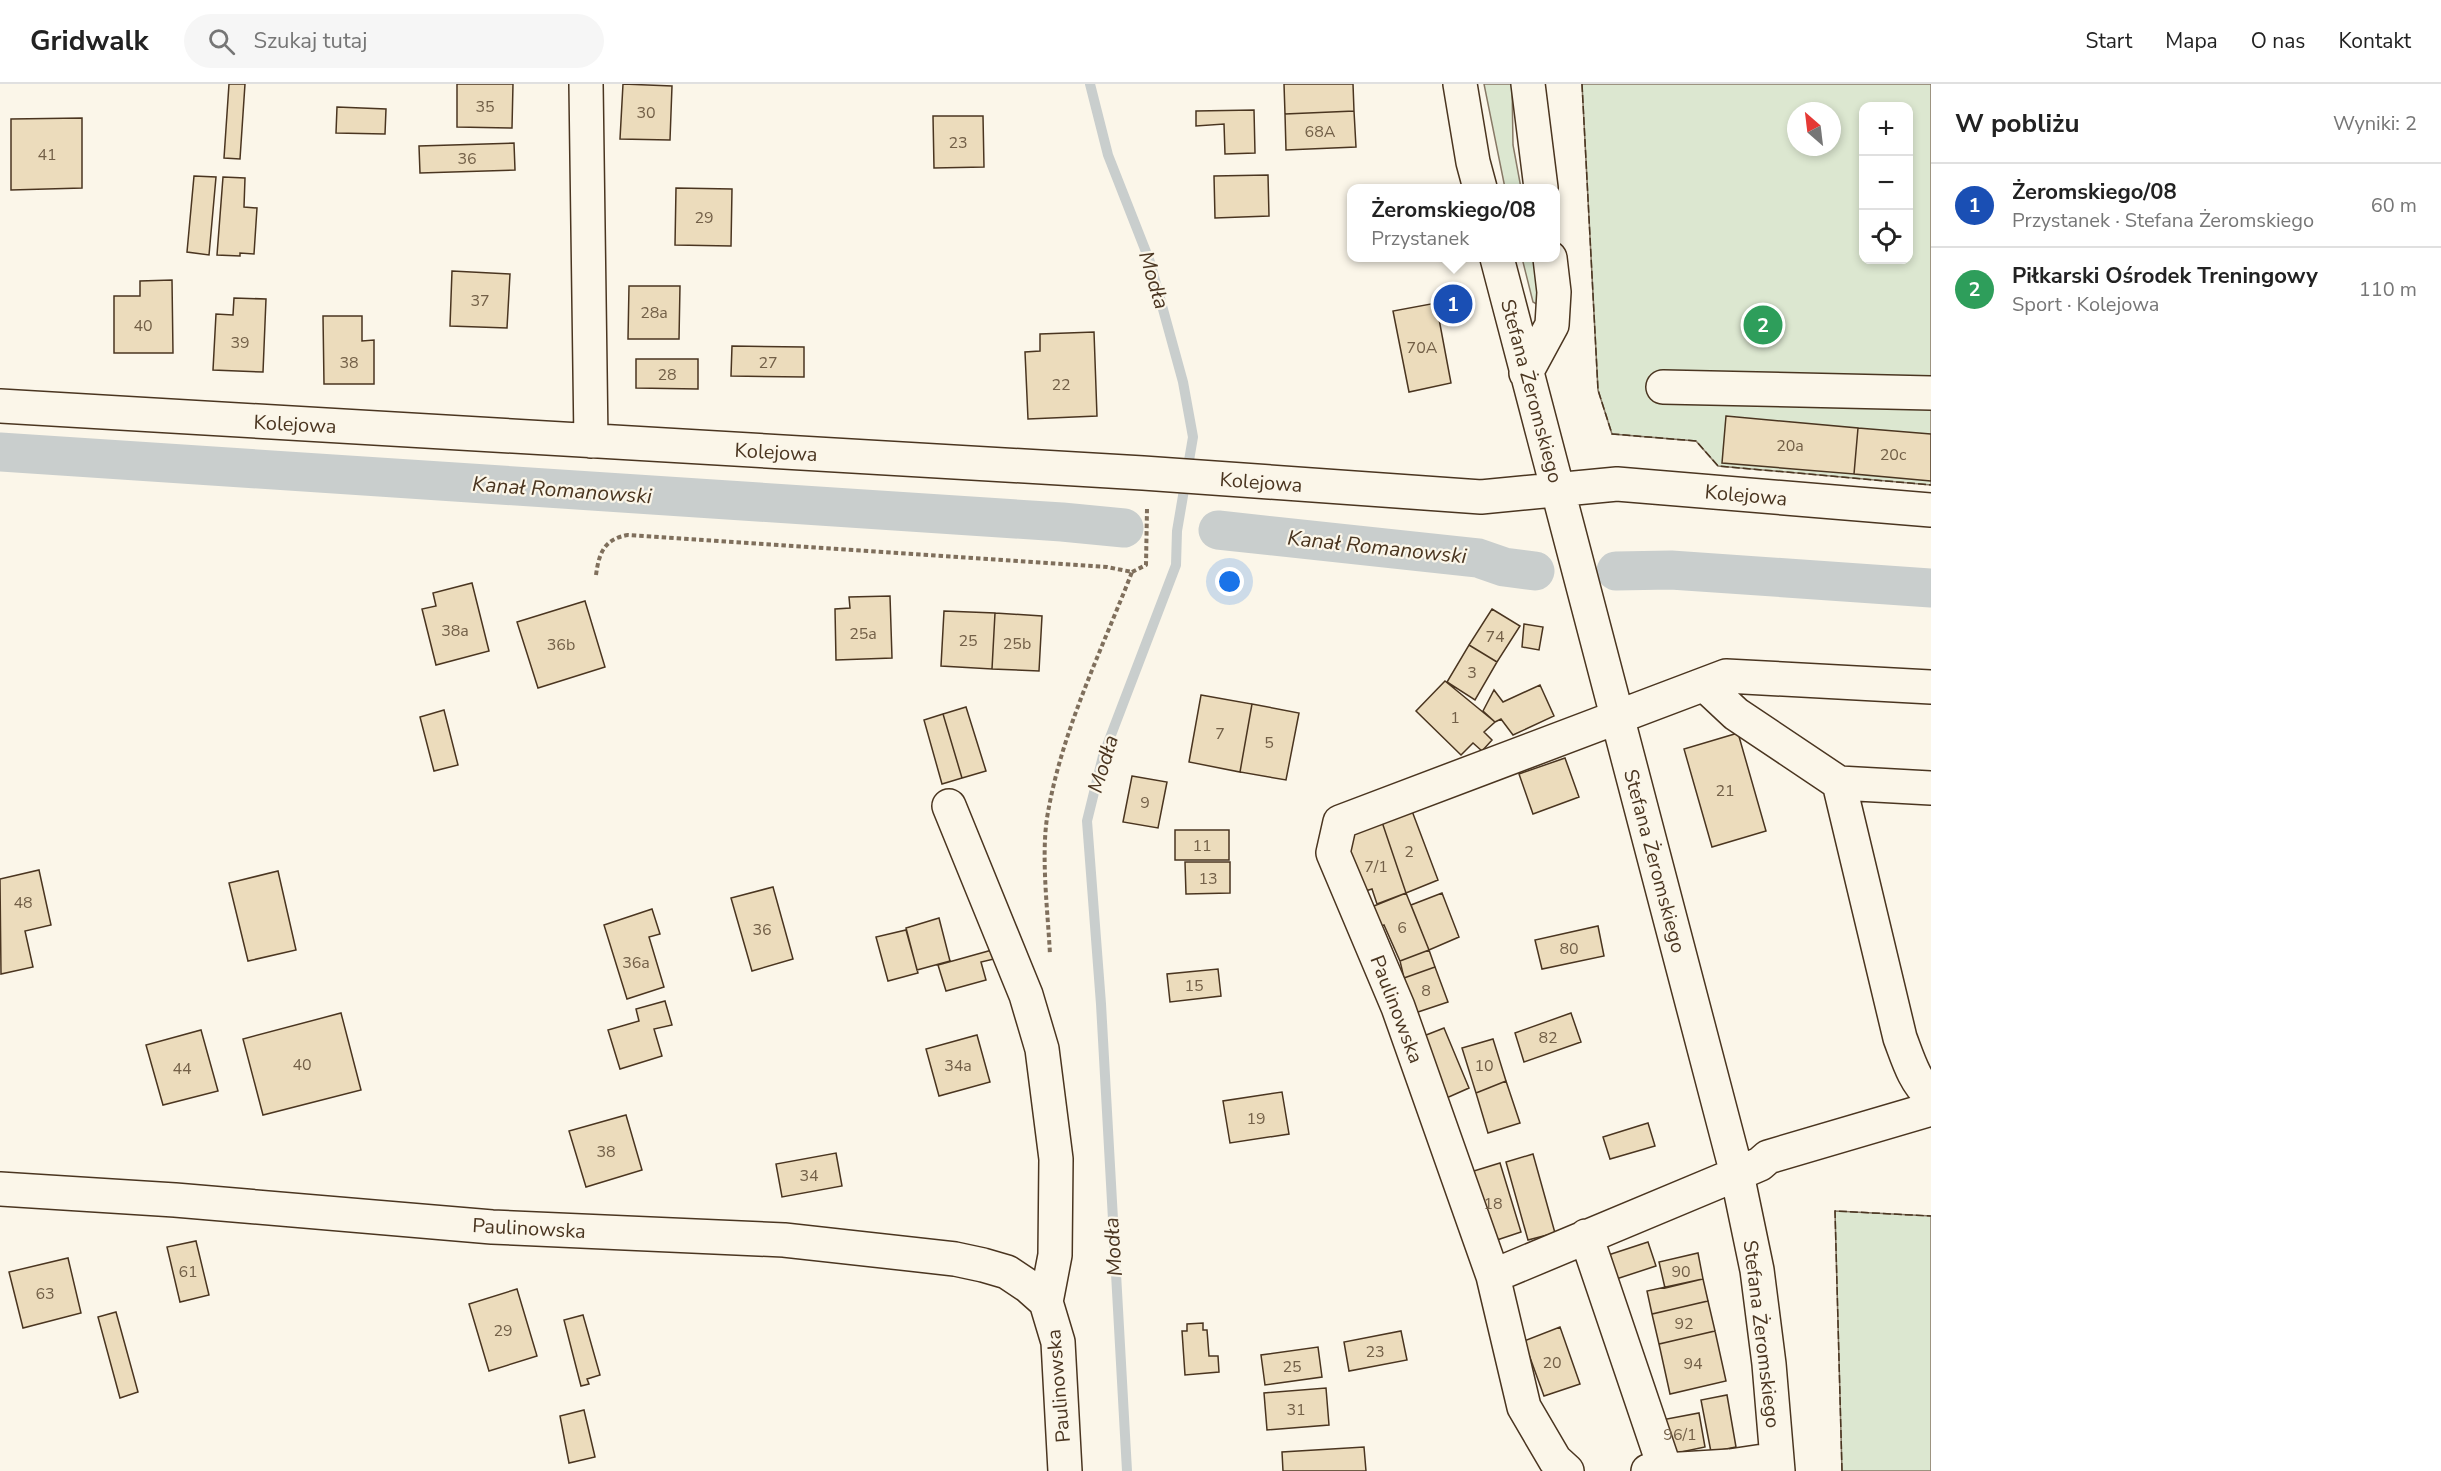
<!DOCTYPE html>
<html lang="pl">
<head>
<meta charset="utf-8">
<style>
	body { margin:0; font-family:"Nunito Sans",sans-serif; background:#f6f6f6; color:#222 }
	.controls { position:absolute; right:18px; top:18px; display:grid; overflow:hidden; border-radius:12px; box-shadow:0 3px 9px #0003 }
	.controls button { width:54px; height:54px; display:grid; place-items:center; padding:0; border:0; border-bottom:2px solid #e0e0e0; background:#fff; color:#222; font:30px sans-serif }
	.compass { position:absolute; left:1787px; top:18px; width:54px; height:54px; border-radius:50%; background:#fff; box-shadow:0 3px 9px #0003; rotate:332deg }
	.you { position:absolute; left:1230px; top:498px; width:21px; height:21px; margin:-15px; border:4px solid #fff; border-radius:50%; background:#1a73e8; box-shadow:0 0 0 9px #1a73e833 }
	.badge { display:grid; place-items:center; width:39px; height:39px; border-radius:50%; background:#db2777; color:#fff; font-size:20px; font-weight:700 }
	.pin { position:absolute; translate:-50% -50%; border:3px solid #fff; box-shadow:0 2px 6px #0006 }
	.popup { position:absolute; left:1347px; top:100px; width:213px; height:78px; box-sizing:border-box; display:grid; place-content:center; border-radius:12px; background:#fff; filter:drop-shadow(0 2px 4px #0005); font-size:20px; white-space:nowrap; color:#767676 }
	.popup b { font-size:22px; color:#222 }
	.popup::after { content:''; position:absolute; left:50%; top:100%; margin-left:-12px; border:12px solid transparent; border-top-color:#fff }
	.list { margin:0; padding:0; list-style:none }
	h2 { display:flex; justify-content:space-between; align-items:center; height:78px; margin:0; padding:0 24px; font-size:26px }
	h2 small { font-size:20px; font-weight:400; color:#767676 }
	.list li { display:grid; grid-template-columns:39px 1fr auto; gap:18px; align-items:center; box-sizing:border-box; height:84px; padding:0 24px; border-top:2px solid #e0e0e0 }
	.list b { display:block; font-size:22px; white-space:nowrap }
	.list p { margin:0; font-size:20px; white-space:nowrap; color:#767676 }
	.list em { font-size:20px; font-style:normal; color:#767676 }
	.icon { flex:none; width:33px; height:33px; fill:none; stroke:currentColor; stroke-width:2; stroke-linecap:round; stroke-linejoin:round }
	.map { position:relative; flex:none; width:1931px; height:1387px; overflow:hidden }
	header { display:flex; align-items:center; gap:36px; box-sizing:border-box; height:84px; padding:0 30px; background:#fff; border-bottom:2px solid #e0e0e0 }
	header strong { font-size:28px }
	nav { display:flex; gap:33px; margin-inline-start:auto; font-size:21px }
	.search { width:420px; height:54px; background:#f6f6f6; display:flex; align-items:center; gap:15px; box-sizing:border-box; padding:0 21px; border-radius:33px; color:#767676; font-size:22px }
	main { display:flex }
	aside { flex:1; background:#fff }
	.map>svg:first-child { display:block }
</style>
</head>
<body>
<header>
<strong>Gridwalk</strong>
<div class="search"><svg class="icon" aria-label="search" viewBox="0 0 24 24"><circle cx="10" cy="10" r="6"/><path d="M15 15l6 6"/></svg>Szukaj tutaj</div>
<nav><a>Start</a><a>Mapa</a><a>O nas</a><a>Kontakt</a></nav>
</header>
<main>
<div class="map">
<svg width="1931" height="1387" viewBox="0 0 1931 1387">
	<rect width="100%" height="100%" fill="#fbf6e9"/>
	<path fill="#dce7d0" stroke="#887966" stroke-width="1.5" fill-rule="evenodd" d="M1484,0H1512L1513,61L1521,104H1505Z
		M1582,0H1931V401L1718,382L1696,357L1612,350L1598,306ZM1864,22H1908V176H1864ZM1796,27H1832V63H1796Z
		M1522,174H1537L1538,221L1533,218Z
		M1835,1127L1931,1132V1387H1842Z"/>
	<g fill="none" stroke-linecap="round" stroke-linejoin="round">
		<path stroke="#c9cecd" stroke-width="10" d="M1090,0L1108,71L1150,178L1183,298L1193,353L1177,447L1176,481L1103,672L1087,737L1101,920L1127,1387"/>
		<path stroke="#c9cecd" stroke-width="39" d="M0,368L1062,438L1124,444
			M1218,446L1478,474L1504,483L1535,487
			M1616,487L1671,486L1931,504"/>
	</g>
	<path fill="#ecdcbc" stroke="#4a3520" stroke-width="1.5" d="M229,0H245L240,75L224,74Z
		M457,0H513L512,44L457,43Z
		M623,0L672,2L670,56L620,55Z
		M1284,0H1353L1354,27L1285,30Z
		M337,23L386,25L385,50L336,49Z
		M1254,26L1255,69L1225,70L1224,40L1196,42V27Z
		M1354,27L1356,63L1286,66L1285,30Z
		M933,32H983L984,83L934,84Z
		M82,34V104L11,106V35Z
		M514,59L515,86L420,89L419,62Z
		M1268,91L1269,132L1215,134L1214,92Z
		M194,92L216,93L209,171L187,168Z
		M223,93L245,94L244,123L257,124L254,170L240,169V172L217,171Z
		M676,104L732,105L731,162L675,161Z
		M452,187L510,190L507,244L450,242Z
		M172,196L173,269H114V212H140V197Z
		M629,202H680L679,255H628Z
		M234,214L266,215L263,288L213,286L216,230L233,231Z
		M1436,219L1451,299L1409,308L1393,227Z
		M323,232H362V257L374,256V300H324Z
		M1094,248L1097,332L1028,335L1025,268L1040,267V250Z
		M732,262L804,263V293L731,292Z
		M636,275H698V305L636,304Z
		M1726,332L1858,344L1854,390L1722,379Z
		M1858,344L1931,350V397L1854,390Z
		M472,499L489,567L436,581L422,525L436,522L433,509Z
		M890,512L892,574L836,576L835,525L850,524L849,513Z
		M585,517L605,583L538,604L517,538Z
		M1492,525L1520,542L1497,578L1469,561Z
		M944,527L995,529L992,585L941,582Z
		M995,529L1042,532L1039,587L992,585Z
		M1524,540L1543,543L1539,566L1522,563Z
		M1469,561L1497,578L1475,616L1447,598Z
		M1445,597L1495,638L1484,648L1492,656L1482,667L1473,659L1461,671L1416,627Z
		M1540,601L1554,632L1513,651L1501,635L1495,638L1483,627L1494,606L1503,618Z
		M1201,611L1252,620L1240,688L1189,678Z
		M1252,620L1299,629L1286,696L1240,688Z
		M966,623L986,687L962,694L943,630Z
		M444,626L458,681L434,687L420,633Z
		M943,630L962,694L942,700L924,636Z
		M1738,649L1766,747L1712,763L1684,665Z
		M1565,674L1579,713L1533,730L1519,690Z
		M1132,692L1167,698L1158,744L1123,738Z
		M1412,727L1438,796L1406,809L1382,738Z
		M1382,738L1406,809L1377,820L1372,805L1362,808L1347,756L1352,748Z
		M1175,746H1229V776H1175Z
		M1185,778H1230V809L1186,810Z
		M39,786L51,841L25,847L33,883L1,890L0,795Z
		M278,787L296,866L248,877L229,799Z
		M773,803L793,875L752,887L731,814Z
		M1406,809L1429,866L1400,877L1384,841L1371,846L1364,826Z
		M1442,809L1459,853L1429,866L1411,821Z
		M652,825L660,850L649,853L664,903L627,915L604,841Z
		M939,834L950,877L917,886L906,844Z
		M1598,842L1604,872L1542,885L1535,856Z
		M906,846L918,889L888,897L876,853Z
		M992,866L994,875L981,878L986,896L946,907L938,881Z
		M1429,866L1435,883L1404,894L1400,877Z
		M1435,883L1448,918L1415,929L1404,894Z
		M1218,885L1221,912L1170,918L1167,890Z
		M665,917L672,941L654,945L662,972L620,985L608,946L639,937L636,925Z
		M341,929L361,1006L263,1031L243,955Z
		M1571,929L1581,958L1524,978L1515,949Z
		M1444,944L1469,1004L1442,1016L1416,955Z
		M201,946L218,1007L163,1021L146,961Z
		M977,951L990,998L939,1012L926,965Z
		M1493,955L1506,997L1476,1009L1462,964Z
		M1506,997L1520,1039L1488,1049L1476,1009Z
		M1282,1008L1289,1050L1230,1059L1223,1017Z
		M626,1031L642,1086L586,1103L569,1047Z
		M1648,1039L1655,1062L1610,1075L1603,1053Z
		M836,1069L842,1102L782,1113L776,1080Z
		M1533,1070L1555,1149L1528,1156L1506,1078Z
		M1500,1079L1521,1148L1485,1160L1464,1090Z
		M196,1157L209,1211L180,1218L167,1163Z
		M1648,1158L1656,1182L1604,1199L1596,1175Z
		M1698,1169L1703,1195L1665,1204L1659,1178Z
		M68,1174L81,1229L23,1244L9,1188Z
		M1703,1195L1708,1217L1652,1230L1647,1207Z
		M517,1205L537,1272L489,1287L469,1220Z
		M1708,1217L1715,1247L1659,1260L1652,1230Z
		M116,1228L138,1308L120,1314L98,1233Z
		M583,1231L600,1291L587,1295L589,1300L581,1302L564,1236Z
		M1203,1239V1246H1207L1209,1272H1218L1219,1288L1185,1291L1182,1247H1187V1240Z
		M1560,1243L1580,1300L1544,1312L1524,1257Z
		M1401,1247L1407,1276L1349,1287L1344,1258Z
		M1715,1247L1726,1297L1670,1310L1659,1260Z
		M1318,1263L1322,1293L1265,1301L1261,1271Z
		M1326,1304L1329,1341L1267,1346L1264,1309Z
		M1727,1311L1736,1363L1711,1368L1701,1316Z
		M584,1326L595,1373L569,1379L560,1332Z
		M1699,1329L1705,1363L1662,1372L1656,1337Z
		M1364,1363L1366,1387H1283L1282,1368Z"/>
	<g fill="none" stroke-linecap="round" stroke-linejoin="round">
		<g stroke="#4a3520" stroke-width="36">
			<path id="minor" d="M586,0L591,357
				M1460,0L1473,78L1480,104
				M1528,0L1541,104
				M1497,174L1737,1090L1757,1186L1769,1280L1778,1387
				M1526,289L1552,241L1554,208L1550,174
				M1663,303L1931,309
				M0,322L1143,389L1481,413L1617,400L1931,426
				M1705,601L1736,630L1839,699L1900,954C1908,975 1914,997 1931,1012
				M1839,699L1931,704
				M949,722L1026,911L1042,965L1056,1075L1055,1171L1046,1218L1058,1258L1065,1387
				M0,1105L175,1116L492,1143L784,1156L955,1175L983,1181L1007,1188L1028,1202L1046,1218
				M1586,1152L1665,1385
				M1493,1192L1737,1090L1760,1080L1768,1073L1931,1025
				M1567,1387L1555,1376L1524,1323L1493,1192L1398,923L1333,769L1340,738L1726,592L1931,603
				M1648,1387L1730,1382L1777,1375"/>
		</g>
		<path stroke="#7f6f5c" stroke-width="4" stroke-dasharray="4.5 3" stroke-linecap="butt" d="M1132,488L1146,481L1147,425
			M596,491C599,469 604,455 628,451L1107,483L1132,488C1101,568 1061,648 1047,734C1041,775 1048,829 1050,871"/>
		<use href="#minor" stroke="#fbf6e9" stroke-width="33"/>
		<path stroke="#4a3520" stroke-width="1.5" stroke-dasharray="8 3" stroke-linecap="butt" d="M1582,0L1598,306L1612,350L1696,357L1718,382L1931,401
			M1842,1387L1835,1127L1931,1132"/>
	</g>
	<g text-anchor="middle" stroke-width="4.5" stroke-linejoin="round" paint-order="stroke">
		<g font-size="16" fill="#725f47">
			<text x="485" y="28">35</text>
			<text x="646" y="34">30</text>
			<text x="1320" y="53">68A</text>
			<text x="958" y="64">23</text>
			<text x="47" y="76">41</text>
			<text x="467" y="80">36</text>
			<text x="704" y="139">29</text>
			<text x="480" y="222">37</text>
			<text x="654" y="234">28a</text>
			<text x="143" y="247">40</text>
			<text x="240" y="264">39</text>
			<text x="1422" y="269">70A</text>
			<text x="349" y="284">38</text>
			<text x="768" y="284">27</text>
			<text x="667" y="296">28</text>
			<text x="1061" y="306">22</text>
			<text x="1790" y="367">20a</text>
			<text x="1893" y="376">20c</text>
			<text x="455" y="552">38a</text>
			<text x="863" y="555">25a</text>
			<text x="1495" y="558">74</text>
			<text x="968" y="562">25</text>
			<text x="1017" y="565">25b</text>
			<text x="561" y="566">36b</text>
			<text x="1472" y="594">3</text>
			<text x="1455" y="639">1</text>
			<text x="1220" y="655">7</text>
			<text x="1269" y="664">5</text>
			<text x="1725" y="712">21</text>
			<text x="1145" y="724">9</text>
			<text x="1202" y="767">11</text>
			<text x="1409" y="773">2</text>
			<text x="1376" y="788">7/1</text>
			<text x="1208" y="800">13</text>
			<text x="23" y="824">48</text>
			<text x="1402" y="849">6</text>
			<text x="762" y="851">36</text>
			<text x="1569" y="870">80</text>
			<text x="636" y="884">36a</text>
			<text x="1194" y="907">15</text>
			<text x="1426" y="912">8</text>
			<text x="1548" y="959">82</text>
			<text x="302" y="986">40</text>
			<text x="958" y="987">34a</text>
			<text x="1484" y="987">10</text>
			<text x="182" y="990">44</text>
			<text x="1256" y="1040">19</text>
			<text x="606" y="1073">38</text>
			<text x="809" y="1097">34</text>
			<text x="1493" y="1125">18</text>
			<text x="188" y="1193">61</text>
			<text x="1681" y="1193">90</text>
			<text x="45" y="1215">63</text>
			<text x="1684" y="1245">92</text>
			<text x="503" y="1252">29</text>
			<text x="1375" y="1273">23</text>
			<text x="1552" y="1284">20</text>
			<text x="1693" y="1285">94</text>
			<text x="1292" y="1288">25</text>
			<text x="1296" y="1331">31</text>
			<text x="1680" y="1356">96/1</text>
		</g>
		<g font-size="20" fill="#4a3520" stroke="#fbf6e9">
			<text transform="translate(1532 307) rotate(75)" y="7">Stefana Żeromskiego</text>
			<text transform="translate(295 340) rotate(3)" y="7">Kolejowa</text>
			<text transform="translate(776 368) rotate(3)" y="7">Kolejowa</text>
			<text transform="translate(1261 398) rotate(4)" y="7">Kolejowa</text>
			<text transform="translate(1746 411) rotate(5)" y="7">Kolejowa</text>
			<text transform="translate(1655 777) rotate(75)" y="7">Stefana Żeromskiego</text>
			<text transform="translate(1397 925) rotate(69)" y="7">Paulinowska</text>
			<text transform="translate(529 1144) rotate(3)" y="7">Paulinowska</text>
			<text transform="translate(1762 1250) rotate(83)" y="7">Stefana Żeromskiego</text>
			<text transform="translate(1058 1302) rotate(-95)" y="7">Paulinowska</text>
		</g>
		<g font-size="21" font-style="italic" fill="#4a3520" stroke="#fbf6e9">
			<text transform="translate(1154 196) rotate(73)" y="7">Modła</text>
			<text transform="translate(562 406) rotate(4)" y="7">Kanał Romanowski</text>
			<text transform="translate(1377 463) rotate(6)" y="7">Kanał Romanowski</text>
			<text transform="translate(1103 680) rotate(-73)" y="7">Modła</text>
			<text transform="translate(1113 1163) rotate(-94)" y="7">Modła</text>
		</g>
	</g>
</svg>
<div class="controls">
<button>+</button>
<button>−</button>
<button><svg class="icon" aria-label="locate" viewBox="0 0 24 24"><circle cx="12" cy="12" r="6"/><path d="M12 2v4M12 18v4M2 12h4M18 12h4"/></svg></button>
</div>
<svg class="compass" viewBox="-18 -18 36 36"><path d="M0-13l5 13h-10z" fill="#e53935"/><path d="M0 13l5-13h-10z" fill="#767676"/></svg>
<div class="you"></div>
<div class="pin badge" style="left:1453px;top:220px;background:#1a4fb4">1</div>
<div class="popup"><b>Żeromskiego/08</b>Przystanek</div>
<div class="pin badge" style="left:1763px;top:241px;background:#2e9e5b">2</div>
</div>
<aside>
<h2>W pobliżu<small>Wyniki: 2</small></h2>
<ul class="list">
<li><span class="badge" style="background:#1a4fb4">1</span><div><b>Żeromskiego/08</b><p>Przystanek · Stefana Żeromskiego</p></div><em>60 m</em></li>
<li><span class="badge" style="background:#2e9e5b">2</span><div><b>Piłkarski Ośrodek Treningowy</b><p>Sport · Kolejowa</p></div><em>110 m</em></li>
</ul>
</aside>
</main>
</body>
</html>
